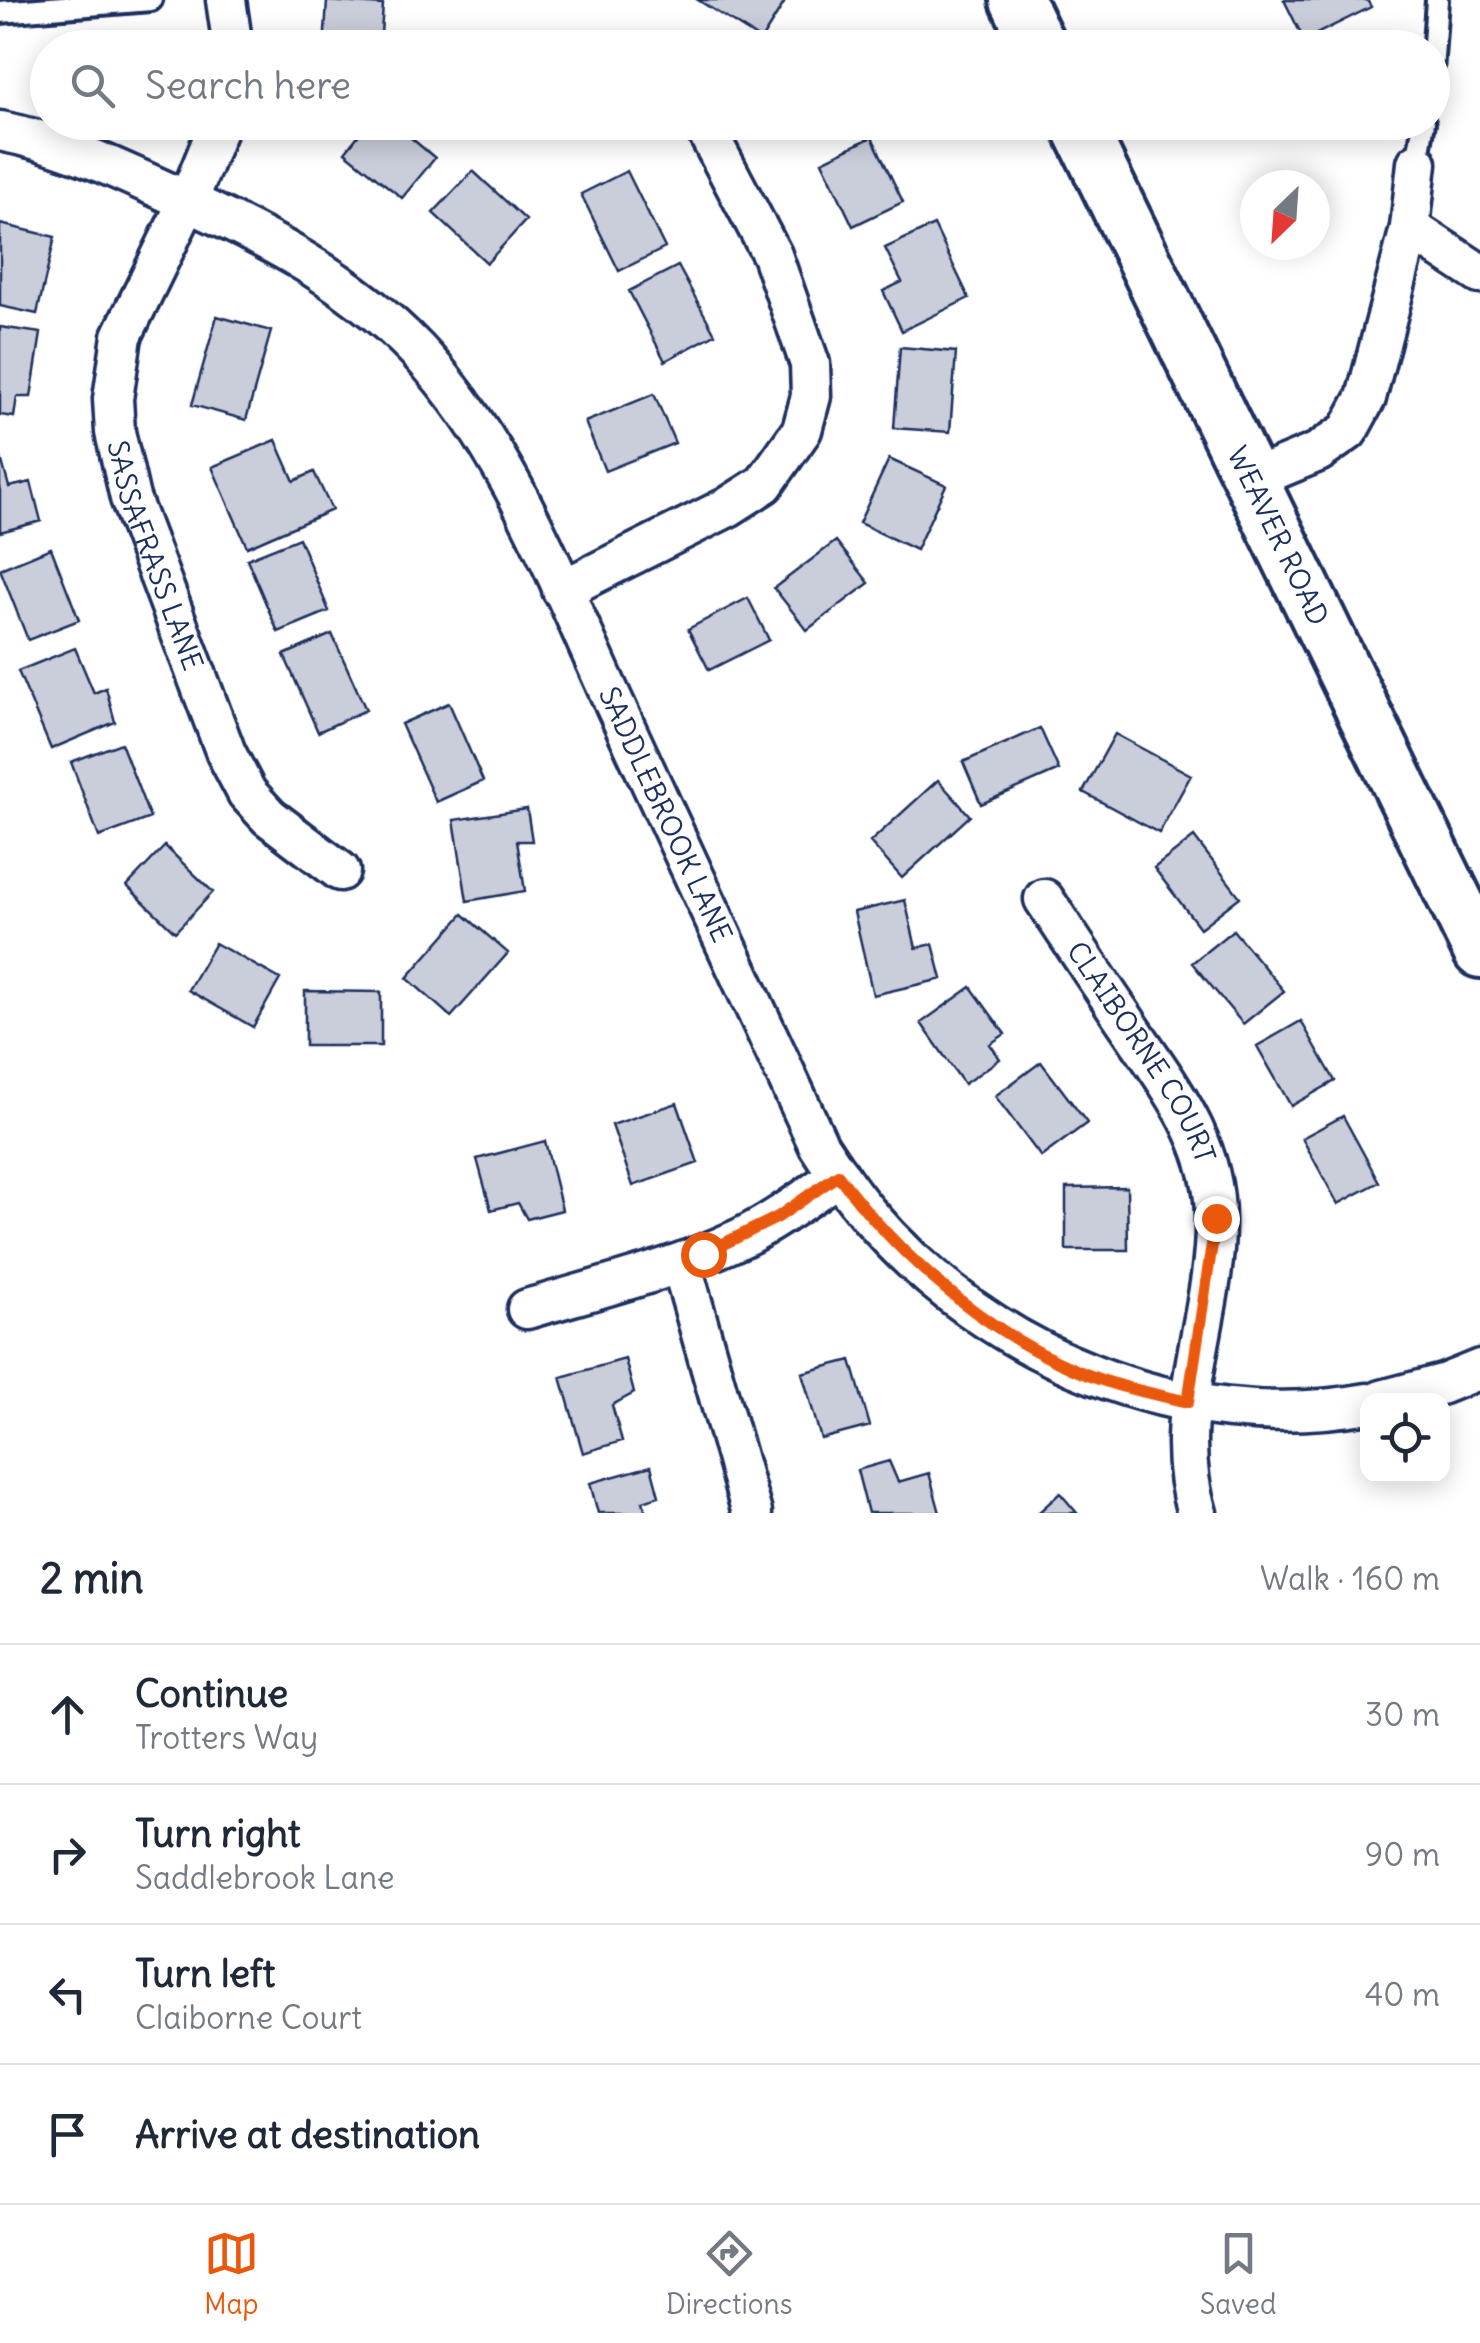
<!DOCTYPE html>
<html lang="en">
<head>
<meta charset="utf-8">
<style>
	body { margin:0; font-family:Delius,sans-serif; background:#f2f2f3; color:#1f2937 }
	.controls { position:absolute; right:30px; bottom:30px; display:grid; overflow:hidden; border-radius:20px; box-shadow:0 5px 25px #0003 }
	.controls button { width:90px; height:90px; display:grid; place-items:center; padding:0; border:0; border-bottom:2px solid #e0e1e3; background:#fff; color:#1f2937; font:50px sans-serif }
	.compass { position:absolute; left:1240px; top:170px; width:90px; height:90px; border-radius:50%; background:#fff; box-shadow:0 5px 25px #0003; rotate:205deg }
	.stop { position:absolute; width:30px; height:30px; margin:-22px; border:8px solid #ea580c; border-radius:50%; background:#fff }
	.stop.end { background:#ea580c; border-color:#fff; box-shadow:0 2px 10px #0008 }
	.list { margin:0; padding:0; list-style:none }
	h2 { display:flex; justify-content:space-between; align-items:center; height:130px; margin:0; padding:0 40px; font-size:42px }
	h2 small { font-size:32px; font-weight:400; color:#747a83 }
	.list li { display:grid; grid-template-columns:65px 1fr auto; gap:30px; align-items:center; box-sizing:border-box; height:140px; padding:0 40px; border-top:2px solid #e0e1e3 }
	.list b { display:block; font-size:38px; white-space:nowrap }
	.list p { margin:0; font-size:32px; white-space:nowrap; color:#747a83 }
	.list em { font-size:32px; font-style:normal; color:#747a83 }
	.icon { flex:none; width:55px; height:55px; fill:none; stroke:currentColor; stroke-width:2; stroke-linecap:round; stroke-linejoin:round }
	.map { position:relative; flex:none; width:1480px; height:1513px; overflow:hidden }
	.search { position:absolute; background:#fff; box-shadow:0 5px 25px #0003; left:30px; right:30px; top:30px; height:110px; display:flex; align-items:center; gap:25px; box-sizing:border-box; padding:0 35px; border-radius:55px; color:#747a83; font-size:38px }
	.sheet { height:690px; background:#fff }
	nav { display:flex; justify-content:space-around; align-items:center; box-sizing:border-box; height:140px; border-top:2px solid #e0e1e3; background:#fff; font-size:28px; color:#747a83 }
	nav a { display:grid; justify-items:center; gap:5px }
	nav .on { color:#ea580c }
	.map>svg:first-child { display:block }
</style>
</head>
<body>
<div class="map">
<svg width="1480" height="1513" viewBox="0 0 1480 1513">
	<rect width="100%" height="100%" fill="#fff"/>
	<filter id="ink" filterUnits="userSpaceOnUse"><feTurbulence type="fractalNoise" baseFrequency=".01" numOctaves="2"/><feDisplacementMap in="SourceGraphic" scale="20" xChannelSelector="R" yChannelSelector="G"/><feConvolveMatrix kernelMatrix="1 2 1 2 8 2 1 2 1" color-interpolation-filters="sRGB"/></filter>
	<g filter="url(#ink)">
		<path fill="#caceda" stroke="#1b2f5e" stroke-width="2.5" d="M698,0H786L761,40Z
			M1284,0H1367L1371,7L1304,40Z
			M327,1L383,5L380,48H324Z
			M369,122H392L435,158L402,198L345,152Z
			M872,137L903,202L853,226L822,161Z
			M473,171L526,220L487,263L433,213Z
			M627,171L665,248L619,271L581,194Z
			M0,224L55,237L37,314L0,306Z
			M934,225L969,298L902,331L883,291L902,282L885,248Z
			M678,266L715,334L665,361L629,291Z
			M217,316L271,331L246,420L192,405Z
			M0,327L41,333L31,397H17L14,417L0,415Z
			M900,347L956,352L950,432L894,428Z
			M654,394L675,443L605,471L585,422Z
			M276,440L294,481L314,472L332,510L247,547L212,467Z
			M0,454L9,487L31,482L41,521L0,532Z
			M889,459L946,485L916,550L859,523Z
			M299,538L329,611L278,632L247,559Z
			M836,541L869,583L807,630L774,588Z
			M51,548L79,620L28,640L0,569Z
			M748,598L769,640L709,670L688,629Z
			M332,634L366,710L318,732L284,655Z
			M75,648L94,693L106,688L115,722L51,749L18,671Z
			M449,703L483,781L436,802L401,724Z
			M1040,728L1059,770L981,804L963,762Z
			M1115,734L1191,775L1159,833L1083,792Z
			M121,743L150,818L99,837L71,762Z
			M938,780L970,816L902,878L870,842Z
			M527,809L532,841H517L525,891L467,901L454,820Z
			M1194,837L1240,897L1200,928L1154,868Z
			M165,846L213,892L175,932L127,886Z
			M905,900L916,948L933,944L942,979L873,995L854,912Z
			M463,914L508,953L451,1017L407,978Z
			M1233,930L1284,991L1243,1024L1192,963Z
			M215,943L280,979L253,1027L188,990Z
			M971,987L1005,1034L990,1044L1000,1059L964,1084L921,1023Z
			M305,991L381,992V1046H305Z
			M1301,1021L1335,1081L1291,1106L1257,1046Z
			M1041,1062L1087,1123L1041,1157L995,1096Z
			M677,1103L698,1163L633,1186L612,1125Z
			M1343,1116L1379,1182L1338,1204L1302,1138Z
			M545,1141L562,1210L527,1219L518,1203L491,1210L477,1159Z
			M1127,1187L1128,1250H1066V1188Z
			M625,1359L634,1393L612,1405L622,1441L583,1453L561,1377Z
			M851,1360L870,1426L821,1439L802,1373Z
			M889,1461L898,1482L929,1473L940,1513H868L857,1470Z
			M651,1466L659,1496L643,1501L646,1513H598L590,1483Z
			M1060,1493L1077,1513H1038Z"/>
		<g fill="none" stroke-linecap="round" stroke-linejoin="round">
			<g stroke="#1b2f5e" stroke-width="28">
				<path id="service" d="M0,12L151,0
					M1432,72L1437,0
					M1417,163L1424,122"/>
			</g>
			<g stroke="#1b2f5e" stroke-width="45">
				<g id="minor">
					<path d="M226,0L233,48"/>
					<path id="s1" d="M220,122L188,201L122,336L113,399L115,432L130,498L226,753L247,793L269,817L340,871"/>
					<path id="s2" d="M0,131C62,143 106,164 163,190C256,232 345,275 417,350C506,444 556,576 609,692C679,843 749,994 819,1146C834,1169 850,1193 868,1214C988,1356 1183,1437 1368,1403"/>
					<path d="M1410,228L1480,274"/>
					<path d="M1250,480L1318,452L1348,431L1366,398L1410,228L1417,163"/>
					<path d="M562,590L728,507L764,484L802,430L811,396L810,364L772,255L702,122"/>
					<path id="s3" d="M1044,899C1072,941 1100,984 1129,1026C1169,1086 1215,1142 1215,1218C1217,1316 1166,1415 1197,1513"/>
					<path d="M681,1263L752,1513"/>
					<path d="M527,1309C598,1288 673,1270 741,1238C776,1221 807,1197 839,1175"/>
					<path d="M1382,1400L1443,1384L1480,1369"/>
				</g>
			</g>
			<g stroke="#1b2f5e" stroke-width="60">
				<g id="secondary">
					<path d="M1017,0L1040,48"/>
					<path id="s4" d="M1077,122L1480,951"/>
				</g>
			</g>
			<use href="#service" stroke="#fff" stroke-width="20"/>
			<use href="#minor" stroke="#fff" stroke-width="38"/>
			<use href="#secondary" stroke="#fff" stroke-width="52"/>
		</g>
	</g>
	<g fill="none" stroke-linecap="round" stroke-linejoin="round" filter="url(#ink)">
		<path stroke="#ea580c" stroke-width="12" d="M703,1254L778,1217L838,1175C905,1265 1005,1350 1114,1384C1138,1391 1164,1396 1188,1402L1216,1218"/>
	</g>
	<g text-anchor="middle" stroke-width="8" stroke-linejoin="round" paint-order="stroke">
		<g font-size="28" fill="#1b2f5e" stroke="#fff">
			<text dy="10" stroke="none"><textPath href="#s4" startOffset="460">WEAVER ROAD</textPath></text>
			<text dy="10" stroke="none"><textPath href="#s1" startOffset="462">SASSAFRASS LANE</textPath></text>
			<text dy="10" stroke="none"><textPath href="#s2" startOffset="1005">SADDLEBROOK LANE</textPath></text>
			<text dy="10" stroke="none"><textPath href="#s3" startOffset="182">CLAIBORNE COURT</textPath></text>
		</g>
	</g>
</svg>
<div class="controls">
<button><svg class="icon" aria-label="locate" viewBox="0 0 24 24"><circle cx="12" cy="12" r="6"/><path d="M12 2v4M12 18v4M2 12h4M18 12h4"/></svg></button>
</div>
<svg class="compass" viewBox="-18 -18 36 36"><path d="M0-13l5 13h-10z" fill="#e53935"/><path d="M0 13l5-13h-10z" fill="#747a83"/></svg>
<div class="stop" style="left:703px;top:1254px"></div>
<div class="stop end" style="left:1216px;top:1218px"></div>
<div class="search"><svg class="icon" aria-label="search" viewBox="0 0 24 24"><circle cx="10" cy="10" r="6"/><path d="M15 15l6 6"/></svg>Search here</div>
</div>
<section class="sheet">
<h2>2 min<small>Walk · 160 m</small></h2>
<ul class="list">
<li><svg class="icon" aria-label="ahead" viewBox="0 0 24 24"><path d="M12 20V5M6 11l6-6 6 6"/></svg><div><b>Continue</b><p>Trotters Way</p></div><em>30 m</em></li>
<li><svg class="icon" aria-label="right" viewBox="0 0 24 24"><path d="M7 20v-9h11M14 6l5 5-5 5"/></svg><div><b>Turn right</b><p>Saddlebrook Lane</p></div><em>90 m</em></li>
<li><svg class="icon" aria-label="left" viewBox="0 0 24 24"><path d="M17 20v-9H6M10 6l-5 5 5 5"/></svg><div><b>Turn left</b><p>Claiborne Court</p></div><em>40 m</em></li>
<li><svg class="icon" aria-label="arrive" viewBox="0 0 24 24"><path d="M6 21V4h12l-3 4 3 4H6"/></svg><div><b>Arrive at destination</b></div></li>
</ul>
</section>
<nav>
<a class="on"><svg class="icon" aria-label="map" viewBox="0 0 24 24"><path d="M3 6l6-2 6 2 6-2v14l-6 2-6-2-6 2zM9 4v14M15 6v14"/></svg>Map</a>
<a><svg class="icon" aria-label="directions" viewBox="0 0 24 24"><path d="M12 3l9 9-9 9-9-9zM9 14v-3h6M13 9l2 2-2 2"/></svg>Directions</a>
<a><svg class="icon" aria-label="saved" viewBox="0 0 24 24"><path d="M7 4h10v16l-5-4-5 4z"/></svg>Saved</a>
</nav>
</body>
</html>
